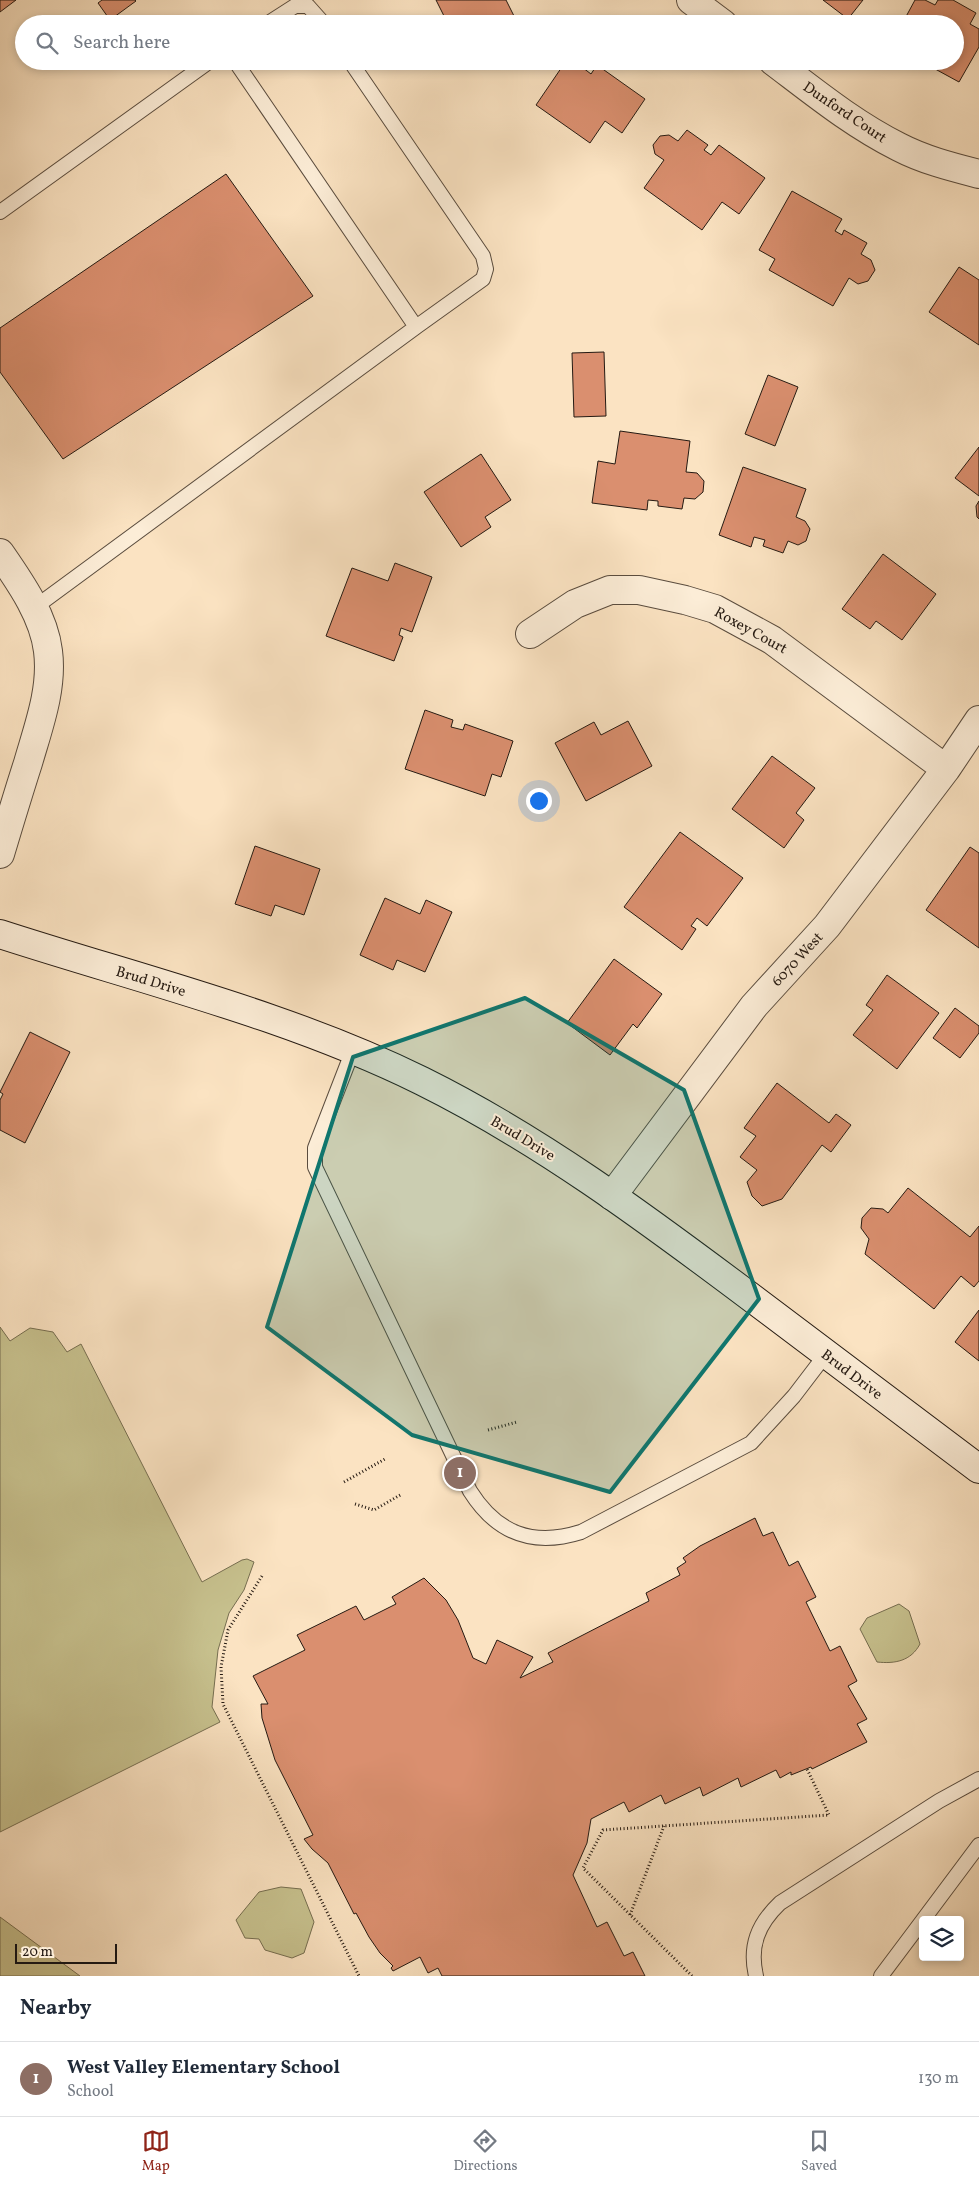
<!DOCTYPE html>
<html lang="en">
<head>
<meta charset="utf-8">
<style>
	body { margin:0; font-family:Vollkorn,serif; background:#f2f2f3; color:#1f2937 }
	.controls { position:absolute; right:15px; bottom:15px; display:grid; overflow:hidden; border-radius:5px; box-shadow:0 2px 8px #0003 }
	.controls button { width:45px; height:45px; display:grid; place-items:center; padding:0; border:0; border-bottom:1px solid #e0e1e3; background:#fff; color:#1f2937; font:25px sans-serif }
	.scale { position:absolute; left:15px; bottom:12px; width:102px; box-sizing:border-box; padding-left:5px; border:2px solid #251a12; border-top:0; font-size:14px; line-height:18px; white-space:nowrap; color:#251a12; -webkit-text-stroke:4px #fcedd7; paint-order:stroke }
	.you { position:absolute; left:538px; top:800px; width:18px; height:18px; margin:-12px; border:4px solid #fff; border-radius:50%; background:#1a73e8; box-shadow:0 0 0 8px #1a73e833 }
	.badge { display:grid; place-items:center; width:32px; height:32px; border-radius:50%; background:#8f2418; color:#fff; font-size:16px; font-weight:700 }
	.pin { position:absolute; translate:-50% -50%; border:2px solid #fff; box-shadow:0 1px 5px #0006 }
	.list { margin:0; padding:0; list-style:none }
	h2 { display:flex; justify-content:space-between; align-items:center; height:65px; margin:0; padding:0 20px; font-size:21px }
	h2 small { font-size:16px; font-weight:400; color:#747a83 }
	.list li { display:grid; grid-template-columns:32px 1fr auto; gap:15px; align-items:center; box-sizing:border-box; height:75px; padding:0 20px; border-top:1px solid #e0e1e3 }
	.list b { display:block; font-size:19px; white-space:nowrap }
	.list p { margin:0; font-size:16px; white-space:nowrap; color:#747a83 }
	.list em { font-size:16px; font-style:normal; color:#747a83 }
	.icon { flex:none; width:28px; height:28px; fill:none; stroke:currentColor; stroke-width:2; stroke-linecap:round; stroke-linejoin:round }
	.map { position:relative; flex:none; width:979px; height:1976px; overflow:hidden }
	.search { position:absolute; background:#fff; box-shadow:0 2px 8px #0003; left:15px; right:15px; top:15px; height:55px; display:flex; align-items:center; gap:12px; box-sizing:border-box; padding:0 18px; border-radius:28px; color:#747a83; font-size:19px }
	.sheet { height:140px; background:#fff }
	nav { display:flex; justify-content:space-around; align-items:center; box-sizing:border-box; height:70px; border-top:1px solid #e0e1e3; background:#fff; font-size:14px; color:#747a83 }
	nav a { display:grid; justify-items:center; gap:2px }
	nav .on { color:#8f2418 }
	.map>svg:first-child { display:block }
</style>
</head>
<body>
<div class="map">
<svg width="979" height="1976" viewBox="0 0 979 1976">
	<rect width="100%" height="100%" fill="#fbe3c2"/>
	<filter id="stains"><feTurbulence type="fractalNoise" baseFrequency=".004" numOctaves="4"/><feColorMatrix values="0 0 0 0 .2 0 0 0 0 .09 0 0 0 0 .02 0 0 0 .5 -.17"/></filter>
	<radialGradient id="worn" r=".72"><stop offset=".6" stop-color="#630" stop-opacity="0"/><stop offset="1" stop-color="#630" stop-opacity=".3"/></radialGradient>
	<path fill="#c7c18e" stroke="#766e50" d="M0,1327L10,1341L30,1328L53,1332L67,1352L81,1344L202,1582L242,1560L247,1559L254,1562L244,1590L229,1613L218,1650L212,1707L220,1722L0,1832Z
		M899,1604L909,1611L920,1644C911,1661 895,1664 877,1662L860,1629L867,1618Z
		M281,1887L301,1889L314,1922L304,1953L292,1958L265,1950L259,1939L245,1938L236,1920L259,1892Z
		M0,1917L80,1976H0Z"/>
	<path fill="#da8f6f" stroke="#251a12" d="M0,0H16L0,12Z
		M102,0H135L136,1L110,20L98,3Z
		M436,0H506L518,24H448Z
		M823,0H863L848,19Z
		M915,0H925L935,5L938,0H953L976,13L970,24L979,29V47L959,82L926,64L924,68L912,61H955V24H902Z
		M566,61H574L591,74L597,65L645,99L622,133L605,121L590,143L536,105Z
		M687,130L708,145L704,150L711,155L719,145L765,178L739,214L722,202L702,230L644,188L664,160L655,154L653,145L660,136L669,135L678,141Z
		M226,174L313,296L63,459L0,372V328Z
		M792,191L842,219L835,231L842,235L844,230L867,243L861,254L871,260L875,270L868,281L858,284L849,278L833,306L769,270L775,259L759,250Z
		M959,267L979,280V345L929,312Z
		M604,352L606,416L574,417L572,353Z
		M768,375L798,387L775,446L745,434Z
		M620,431L690,441L686,472L697,473L704,481L703,492L695,499L684,498L682,509L658,506V501L648,500L647,510L592,503L598,461L615,464Z
		M979,447V496L955,478Z
		M481,454L511,500L485,517L491,527L461,547L424,492Z
		M743,467L806,489L796,517L805,521L810,529L806,541L798,545L788,541L783,553L763,546L765,540L754,537L751,547L719,535Z
		M979,501V519L977,517L976,506Z
		M883,554L936,594L902,640L876,621L870,629L842,609Z
		M395,563L432,577L412,632L401,628L399,635L403,637L394,661L326,636L352,568L388,581Z
		M425,710L453,720L451,727L463,730L465,724L513,741L501,777L492,774L485,796L405,769Z
		M628,721L652,766L586,801L555,743L594,722L601,735Z
		M772,756L815,788L796,813L804,820L784,848L732,809Z
		M680,832L743,878L707,926L697,918L691,926L696,929L682,950L624,907Z
		M255,846L320,869L304,915L275,905L271,916L235,904Z
		M970,847L979,853V948L926,910Z
		M385,898L420,914L426,900L452,912L425,972L397,960L393,970L360,955Z
		M614,959L662,994L637,1028L633,1024L610,1055L567,1023Z
		M887,975L939,1013L897,1069L853,1035L873,1010L866,1005Z
		M955,1008L979,1026V1033L960,1058L933,1038Z
		M30,1032L70,1052L25,1143L0,1130V1100L3,1094L0,1092Z
		M777,1083L829,1123L836,1114L851,1125L831,1152L822,1145L782,1199L762,1206L752,1196L747,1182L757,1170L740,1157L756,1136L744,1128Z
		M908,1188L970,1237L979,1226V1281L974,1287L961,1276L934,1309L865,1254L869,1239L861,1228L862,1218L871,1208L883,1209L888,1213Z
		M979,1310V1361L955,1342Z
		M755,1518L763,1536L773,1532L789,1566L798,1561L816,1597L806,1602L830,1651L840,1646L857,1681L848,1686L867,1719L857,1724L867,1742L812,1769L811,1767L791,1775V1772L780,1778L776,1770L741,1787L738,1778L703,1796L700,1787L665,1804L661,1795L629,1812L624,1802L591,1819L587,1843L573,1875L597,1927L607,1922L624,1956L633,1952L645,1976H442L438,1968L428,1973L420,1957L393,1971L391,1968L393,1966L380,1953L369,1937L356,1913L354,1914L328,1863L312,1849L304,1839L313,1835L275,1760L262,1718L261,1704H268L253,1676L305,1650L297,1635L356,1606L364,1620L396,1604L392,1597L424,1578L446,1600L458,1620L473,1658L486,1664L497,1640L533,1657L520,1678L553,1662L548,1653L649,1601L646,1593L680,1575L677,1568L686,1562L683,1558L700,1546Z"/>
	<g fill="none" stroke-linecap="round" stroke-linejoin="round">
		<g stroke="#5a4c3e" stroke-width="16">
			<path id="service" d="M267,24L295,6H308L324,24
				M350,61L483,256L486,269L483,279L416,327
				M0,212L210,61
				M34,608L416,327L235,61
				M353,1050L315,1148V1167L470,1491C497,1534 533,1547 581,1532L751,1443L794,1396L826,1354
				M923,1920L979,1845
				M756,1976C749,1946 758,1924 780,1903L939,1801L979,1779
				M881,1976L923,1920"/>
		</g>
		<g stroke="#5a4c3e" stroke-width="30">
			<path id="minor" d="M691,0L723,24
				M773,61C814,92 853,124 899,147C924,160 952,167 979,174
				M0,553C20,582 44,616 48,651C53,689 38,728 28,763C18,794 9,824 0,854
				M530,634L575,604L610,590H639L685,600L715,609L772,640L946,769
				M612,1196L754,1006L827,926L946,769L979,720"/>
		</g>
		<g stroke="#251a12" stroke-width="30">
			<path id="secondary" d="M0,934C142,980 288,1015 422,1081C539,1139 644,1217 748,1295C825,1353 902,1411 979,1469"/>
		</g>
		<path stroke="#251a12" stroke-width="3" stroke-dasharray="1 2.5" stroke-linecap="butt" d="M488,1430L517,1422
			M344,1482L385,1459
			M355,1504L374,1510L402,1494
			M262,1576L228,1630L221,1667L223,1704L359,1976
			M630,1915L664,1826
			M692,1976L583,1868L603,1830L829,1815L807,1769"/>
		<use href="#service" stroke="#fcedd7" stroke-width="14"/>
		<use href="#minor" stroke="#fcedd7" stroke-width="28"/>
		<use href="#secondary" stroke="#fcedd7" stroke-width="28"/>
	</g>
	<path fill="#0f766e" fill-opacity="0.2" stroke="#0f766e" stroke-width="4" stroke-linejoin="round" d="M525,998L684,1090L759,1299L610,1492L412,1435L267,1327L353,1057Z"/>
	<g text-anchor="middle" stroke-width="4" stroke-linejoin="round" paint-order="stroke">
		<g font-size="15" fill="#251a12" stroke="#fcedd7">
			<text transform="translate(845 112) rotate(34)" y="5">Dunford Court</text>
			<text transform="translate(751 630) rotate(29)" y="5">Roxey Court</text>
			<text transform="translate(797 959) rotate(-47)" y="5">6070 West</text>
			<text transform="translate(151 981) rotate(17)" y="5">Brud Drive</text>
			<text transform="translate(523 1138) rotate(31)" y="5">Brud Drive</text>
			<text transform="translate(852 1374) rotate(37)" y="5">Brud Drive</text>
		</g>
	</g>
	<rect width="100%" height="100%" filter="url(#stains)"/>
	<rect width="100%" height="100%" fill="url(#worn)"/>
</svg>
<div class="controls">
<button><svg class="icon" aria-label="layers" viewBox="0 0 24 24"><path d="M12 4l9 5-9 5-9-5zM3 14l9 5 9-5"/></svg></button>
</div>
<div class="scale">20 m</div>
<div class="you"></div>
<div class="pin badge" style="left:460px;top:1473px;background:#8d6e63">1</div>
<div class="search"><svg class="icon" aria-label="search" viewBox="0 0 24 24"><circle cx="10" cy="10" r="6"/><path d="M15 15l6 6"/></svg>Search here</div>
</div>
<section class="sheet">
<h2>Nearby<small></small></h2>
<ul class="list">
<li><span class="badge" style="background:#8d6e63">1</span><div><b>West Valley Elementary School</b><p>School</p></div><em>130 m</em></li>
</ul>
</section>
<nav>
<a class="on"><svg class="icon" aria-label="map" viewBox="0 0 24 24"><path d="M3 6l6-2 6 2 6-2v14l-6 2-6-2-6 2zM9 4v14M15 6v14"/></svg>Map</a>
<a><svg class="icon" aria-label="directions" viewBox="0 0 24 24"><path d="M12 3l9 9-9 9-9-9zM9 14v-3h6M13 9l2 2-2 2"/></svg>Directions</a>
<a><svg class="icon" aria-label="saved" viewBox="0 0 24 24"><path d="M7 4h10v16l-5-4-5 4z"/></svg>Saved</a>
</nav>
</body>
</html>
